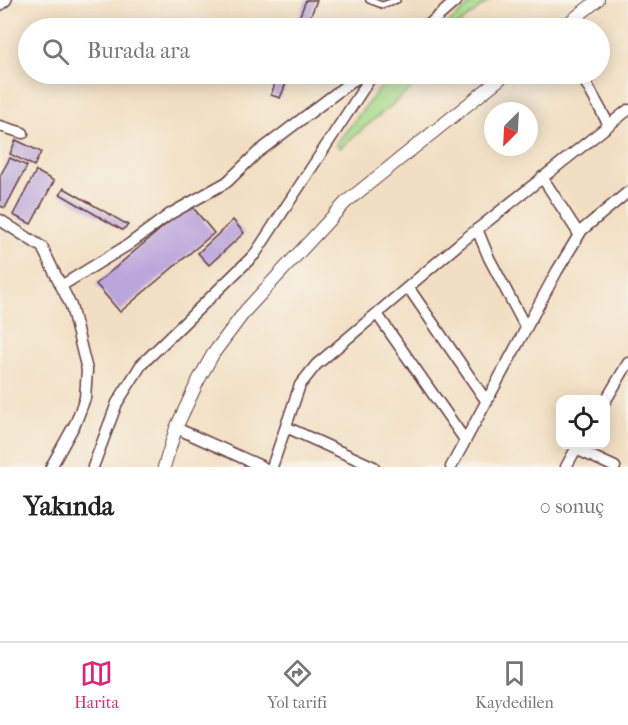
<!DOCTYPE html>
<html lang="tr">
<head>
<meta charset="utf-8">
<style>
	body { margin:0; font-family:"IM FELL French Canon",serif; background:#f6f6f6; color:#222 }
	.controls { position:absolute; right:18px; bottom:18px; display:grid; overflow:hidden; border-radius:12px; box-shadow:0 3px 15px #0003 }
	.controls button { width:54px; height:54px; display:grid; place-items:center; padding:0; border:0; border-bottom:2px solid #e0e0e0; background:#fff; color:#222; font:30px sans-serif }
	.compass { position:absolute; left:484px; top:102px; width:54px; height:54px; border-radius:50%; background:#fff; box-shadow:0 3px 15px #0003; rotate:204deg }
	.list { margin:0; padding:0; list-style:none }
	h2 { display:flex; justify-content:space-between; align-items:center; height:78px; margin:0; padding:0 24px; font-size:26px }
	h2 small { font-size:20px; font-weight:400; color:#767676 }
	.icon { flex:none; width:33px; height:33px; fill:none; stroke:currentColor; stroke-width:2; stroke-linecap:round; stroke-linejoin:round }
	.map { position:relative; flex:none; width:628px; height:467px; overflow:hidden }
	.search { position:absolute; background:#fff; box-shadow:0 3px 15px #0003; left:18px; right:18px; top:18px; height:66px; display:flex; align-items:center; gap:15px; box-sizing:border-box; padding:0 21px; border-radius:33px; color:#767676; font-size:22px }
	.sheet { height:174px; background:#fff }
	nav { display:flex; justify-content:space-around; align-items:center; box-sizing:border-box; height:84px; border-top:2px solid #e0e0e0; background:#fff; font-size:16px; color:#767676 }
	nav a { display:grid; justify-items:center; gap:3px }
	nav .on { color:#db2777 }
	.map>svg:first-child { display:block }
</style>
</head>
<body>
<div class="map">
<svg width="628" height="467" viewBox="0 0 628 467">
	<rect width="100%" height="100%" fill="#f7f3e8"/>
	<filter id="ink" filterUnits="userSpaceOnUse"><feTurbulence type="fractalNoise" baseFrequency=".0167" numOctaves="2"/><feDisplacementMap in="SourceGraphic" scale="12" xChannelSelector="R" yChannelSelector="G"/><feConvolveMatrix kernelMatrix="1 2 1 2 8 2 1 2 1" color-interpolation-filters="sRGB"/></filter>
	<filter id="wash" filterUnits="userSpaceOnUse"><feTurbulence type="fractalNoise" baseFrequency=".008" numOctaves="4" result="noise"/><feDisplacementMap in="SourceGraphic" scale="24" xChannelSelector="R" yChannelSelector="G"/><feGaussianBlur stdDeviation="1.35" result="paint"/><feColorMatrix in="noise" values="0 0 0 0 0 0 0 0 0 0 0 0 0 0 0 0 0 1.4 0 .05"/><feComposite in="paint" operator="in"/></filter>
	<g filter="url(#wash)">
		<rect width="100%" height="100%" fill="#f2dfc3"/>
		<path fill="#a7db8b" stroke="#787d5b" stroke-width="1.5" d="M476,0H490L454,28H443Z
			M391,74H423L426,76L340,148L336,144Z"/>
		<g id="blocks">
			<path fill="#bba6db" d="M306,0H317L306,28H295Z
				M278,74H290L280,98L271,95Z
				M16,140L41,152L34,166L10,154Z
				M10,158L27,166L5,208L0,206V176Z
				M36,171L54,181L31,224L13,215Z
				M64,188L128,225L122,230L60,194Z
				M190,204L214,233L120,312L96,284Z
				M233,220L244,233L209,265L198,253Z"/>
		</g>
	</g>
	<g filter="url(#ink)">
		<use href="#blocks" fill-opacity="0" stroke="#633c42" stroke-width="1.5"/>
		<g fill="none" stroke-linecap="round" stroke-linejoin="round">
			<g stroke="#633c42" stroke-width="8">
				<path id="service" d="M369,0L382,5L397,0"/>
			</g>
			<g stroke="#633c42" stroke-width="13">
				<path id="minor" d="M0,5L6,0
					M425,28L457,0
					M581,74L609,125
					M0,126L23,133
					M542,177L579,234
					M0,220L42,247L71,306L87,370L85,398L76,422L51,467
					M477,229L489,258L526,328
					M61,286L128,245L170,214L227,182L257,153L352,81L365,74
					M408,287L487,402
					M377,314L465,440
					M606,400L628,363
					M286,427L374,467
					M176,428L263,467
					M576,449L615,467
					M93,467L117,403L141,365L255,254L373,74
					M272,467L300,385L316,365L460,243L628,110
					M451,467L557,271L582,230L628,192
					M566,467L578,445"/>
			</g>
			<g stroke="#633c42" stroke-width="14">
				<path id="tertiary" d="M562,28L598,0
					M164,467L176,428L198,381L213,354L246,310L346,202L506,74"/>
			</g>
			<use href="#service" stroke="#fff" stroke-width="5"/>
			<use href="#minor" stroke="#fff" stroke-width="10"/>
			<use href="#tertiary" stroke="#fff" stroke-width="12"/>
		</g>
	</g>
</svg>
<div class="controls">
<button><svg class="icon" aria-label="locate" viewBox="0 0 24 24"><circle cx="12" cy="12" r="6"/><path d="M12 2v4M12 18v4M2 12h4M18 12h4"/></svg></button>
</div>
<svg class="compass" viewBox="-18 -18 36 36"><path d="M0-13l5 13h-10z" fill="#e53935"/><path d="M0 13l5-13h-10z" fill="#767676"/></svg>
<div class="search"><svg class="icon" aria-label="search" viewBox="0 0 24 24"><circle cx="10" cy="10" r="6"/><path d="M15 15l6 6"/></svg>Burada ara</div>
</div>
<section class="sheet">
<h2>Yakında<small>0 sonuç</small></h2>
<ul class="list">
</ul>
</section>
<nav>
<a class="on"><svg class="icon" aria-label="map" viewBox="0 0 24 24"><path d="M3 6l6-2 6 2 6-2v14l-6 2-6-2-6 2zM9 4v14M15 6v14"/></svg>Harita</a>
<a><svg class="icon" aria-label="directions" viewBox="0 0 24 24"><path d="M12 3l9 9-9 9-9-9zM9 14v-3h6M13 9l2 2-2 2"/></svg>Yol tarifi</a>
<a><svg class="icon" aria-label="saved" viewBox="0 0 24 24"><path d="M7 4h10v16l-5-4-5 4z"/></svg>Kaydedilen</a>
</nav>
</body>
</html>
